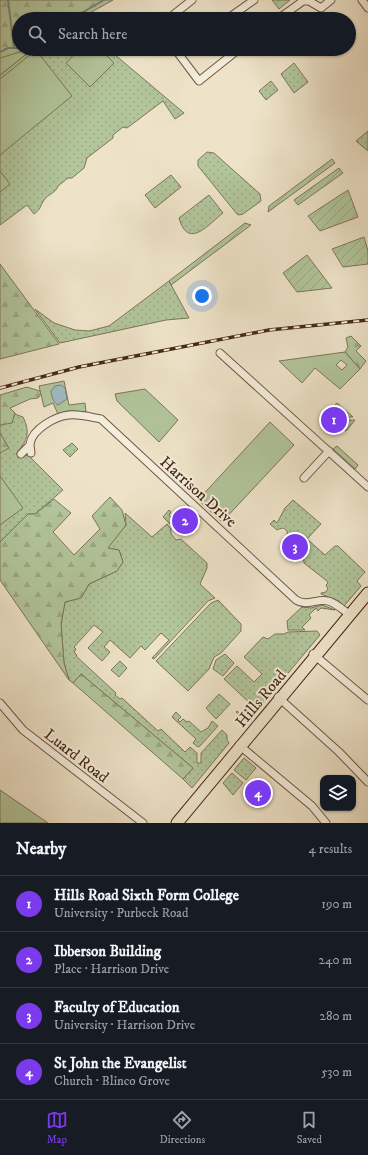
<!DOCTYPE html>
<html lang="en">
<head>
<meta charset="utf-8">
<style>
	body { margin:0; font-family:"IM FELL DW Pica",serif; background:#242831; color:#f1f3f6 }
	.controls { position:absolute; right:12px; bottom:12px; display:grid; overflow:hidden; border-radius:8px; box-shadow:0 1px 3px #0004 }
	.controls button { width:36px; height:36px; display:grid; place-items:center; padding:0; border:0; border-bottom:1px solid #363941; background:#171b24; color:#f1f3f6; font:20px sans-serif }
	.you { position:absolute; left:202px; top:296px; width:14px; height:14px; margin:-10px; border:3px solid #fff; border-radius:50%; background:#1a73e8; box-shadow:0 0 0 6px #1a73e833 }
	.badge { display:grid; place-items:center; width:26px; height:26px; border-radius:50%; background:#7c3aed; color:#fff; font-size:13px; font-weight:700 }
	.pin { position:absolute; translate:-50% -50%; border:2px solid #fff; box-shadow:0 1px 4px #0006 }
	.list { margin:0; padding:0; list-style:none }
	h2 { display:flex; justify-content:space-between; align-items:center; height:52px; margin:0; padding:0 16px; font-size:17px }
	h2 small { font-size:13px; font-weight:400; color:#9ea1a6 }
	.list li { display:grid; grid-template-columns:26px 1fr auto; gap:12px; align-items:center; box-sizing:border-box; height:56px; padding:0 16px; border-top:1px solid #363941 }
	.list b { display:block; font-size:15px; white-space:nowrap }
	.list p { margin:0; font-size:13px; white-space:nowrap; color:#9ea1a6 }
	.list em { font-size:13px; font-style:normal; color:#9ea1a6 }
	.icon { flex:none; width:22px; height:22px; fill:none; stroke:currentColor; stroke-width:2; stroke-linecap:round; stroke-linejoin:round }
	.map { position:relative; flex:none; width:368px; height:823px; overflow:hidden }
	.search { position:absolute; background:#171b24; box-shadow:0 1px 3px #0004; left:12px; right:12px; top:12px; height:44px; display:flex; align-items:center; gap:10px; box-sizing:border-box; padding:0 14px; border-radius:22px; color:#9ea1a6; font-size:15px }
	.sheet { height:276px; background:#171b24 }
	nav { display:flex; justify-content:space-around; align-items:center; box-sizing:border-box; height:56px; border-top:1px solid #363941; background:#171b24; font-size:11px; color:#9ea1a6 }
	nav a { display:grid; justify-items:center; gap:2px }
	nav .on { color:#7c3aed }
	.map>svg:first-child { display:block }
</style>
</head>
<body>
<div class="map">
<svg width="368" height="823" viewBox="0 0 368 823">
	<defs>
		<pattern id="grass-dots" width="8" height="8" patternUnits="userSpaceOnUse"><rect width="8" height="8" fill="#b2c59b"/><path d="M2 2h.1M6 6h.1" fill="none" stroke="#9aa985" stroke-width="1.8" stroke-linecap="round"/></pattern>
		<pattern id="forest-firs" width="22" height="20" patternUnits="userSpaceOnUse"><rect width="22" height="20" fill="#b2c59b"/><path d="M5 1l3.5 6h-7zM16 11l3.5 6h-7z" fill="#9aa985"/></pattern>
		<pattern id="garden-furrows" width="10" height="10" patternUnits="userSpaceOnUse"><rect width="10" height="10" fill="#b2c59b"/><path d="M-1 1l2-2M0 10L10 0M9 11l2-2" fill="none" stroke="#9aa985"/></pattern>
	</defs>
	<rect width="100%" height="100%" fill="#eee3c9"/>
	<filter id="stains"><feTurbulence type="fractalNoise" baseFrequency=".005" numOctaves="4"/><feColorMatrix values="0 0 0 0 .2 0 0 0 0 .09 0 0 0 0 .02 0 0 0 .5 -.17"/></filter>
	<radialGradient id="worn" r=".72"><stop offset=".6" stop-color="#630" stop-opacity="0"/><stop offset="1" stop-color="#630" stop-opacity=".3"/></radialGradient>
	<path fill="url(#grass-dots)" stroke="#7c7658" d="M33,49L44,50L46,49H108L184,113L175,119L163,101L127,128L123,127L113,135V138L87,158L84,168L72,178H68L58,186C56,193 48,194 44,200C40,206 41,209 34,214L27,205L0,225V75Z
		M294,63L308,82L294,93L281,74Z
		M271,81L278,90L266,100L259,91Z
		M368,131V151L356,141Z
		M207,152L214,153L260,194L261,201L243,214L239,215L237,214L198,166V160Z
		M171,175L181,187L155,208L145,195Z
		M209,195L223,213C208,225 188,250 179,218Z
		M169,281L189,318L166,320L60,343L35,309L54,323L75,330L89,331L109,326Z
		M0,398L9,412L23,417C31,433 27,441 16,454L20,458L23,455L29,456L63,490L35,514H28L0,542Z
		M72,443L78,449L70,457L63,450Z
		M293,500L321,524L307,539L325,555L335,546H338L365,572L357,581L361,586L344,606L339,601L321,594V593L326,592L328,589L326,585L328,583L327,581L304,563L303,554L305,552L303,548C298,550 294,552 289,548C289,541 287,537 287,531C284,527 281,528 277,530L270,524L274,520L277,523L285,508Z
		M169,510L171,512L169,515L174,520L170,524L163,517Z
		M125,513L152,537L167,524L171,529V534L176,540L181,539L207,563V568L200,584L215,598L208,601L154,659L152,658L169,640L161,633L145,650L141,646L130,658L110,640L104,647L110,652L102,661L88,648L103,632L94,625L74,647L76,649L74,652L77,655L76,656L116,693L115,695L120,699L122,698L158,731L161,729L185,752L190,747L197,753V763H201V753L222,730L227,735V740L229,743L192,788L183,779L193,768L81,674L73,683L69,680L64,663L61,624L65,602L81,598L89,584L117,571L123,562L119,550L107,548L126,525Z
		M218,600L241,624V631L221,653L214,657L209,669L188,691L156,661L211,603Z
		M322,605L335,610L321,608L318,611L316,608L309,615L311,618L302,627L305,630H288L287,621L302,607L311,608Z
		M317,631L320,635L247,722L236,712L237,711L243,716L253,706L224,679L237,666L254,682L262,674L244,657L263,637L268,639L275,634H284L288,632Z
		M225,654L234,663L223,676L213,669L216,660Z
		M120,661L127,668L119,677L111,670Z
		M219,694L230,704L216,719L206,708Z
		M176,712L181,717L178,720L180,722L183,719L187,722L189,721L201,732L208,728L212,721L218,726L200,746L198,747L193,743L196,739L172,717Z
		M244,758L256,768L246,780L234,770Z
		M232,773L243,783L233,795L223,783Z"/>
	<path fill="url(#forest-firs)" stroke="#7c7658" d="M0,0H113L79,19H19V49H26L20,52L0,70Z
		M0,264L59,344L0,359Z
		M351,336L361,346L356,351L366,361L360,369L345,352L348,347L346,338Z
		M27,387L43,392L38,398L30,399L10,408L15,413L12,423L0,425V395Z
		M0,433L9,448L0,453Z
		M110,497L122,510L126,525L108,548L119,550L123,562L117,571L89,584L81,598L65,602L61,624L64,663L69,680L0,580V542L28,514H35L54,499L71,513L53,532L74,555L100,529L92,516Z
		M81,674L193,768L183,779L73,683Z"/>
	<path fill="#b2c59b" stroke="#7c7658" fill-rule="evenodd" d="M26,49H33L0,75V58L20,52Z
		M79,49H100L114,63L90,87L66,63Z
		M36,50L72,96L0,155V79Z
		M0,171L10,184L0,192Z
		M345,352L360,369L340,389L315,368L302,383L279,361ZM341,360L347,365L342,370L336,365Z
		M64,381L69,405L85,403L86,412L68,411L58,414L53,403L44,407L39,386Z
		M145,389L178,420L159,442L117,401L115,394Z
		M337,403L353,417H329L326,414Z
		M355,420L346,431L334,421Z
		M270,422L294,445L222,522L198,500Z
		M337,446L358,465L355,469L333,449Z
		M0,476L23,508L0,525Z
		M0,790L48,823H0Z"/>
	<path fill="url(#garden-furrows)" stroke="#7c7658" d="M272,0H290L279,9Z
		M332,159L335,163L268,212L269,206Z
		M339,168L343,173L298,205L294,200Z
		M348,190L358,217L320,231L308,216Z
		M245,223L251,225L171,285L169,281Z
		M364,237L368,251V264L343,267L332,249Z
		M307,255L332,288L297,292L283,273Z"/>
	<path fill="#9ebbc1" stroke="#7b807c" d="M61,385L65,388L67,399L58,405C52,401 52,397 51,391L55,386Z"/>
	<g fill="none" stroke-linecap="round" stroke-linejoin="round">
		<path stroke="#7b807c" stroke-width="2" d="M8,0L14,48
			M71,19L104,0
			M0,52L8,48H19"/>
		<g stroke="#705742" stroke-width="9">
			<path id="minor" d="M362,0L368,8
				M168,19L192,0
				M227,19L254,0
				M278,19L303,1H309L321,8L331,0
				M175,49L199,81L239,49
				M180,55L188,49
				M220,353L368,487
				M31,453C31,451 30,447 30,444C32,429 56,416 69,415C80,414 90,417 101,419L296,600C307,607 317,598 328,601C336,603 343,610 350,615
				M21,454L30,445
				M304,478L329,451
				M313,654L368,700
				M278,697L339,752L368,782
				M0,703L23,730L143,823
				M239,745L312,806L326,823"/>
		</g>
		<g stroke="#462815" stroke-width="13">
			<path id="primary" d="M177,823L368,593"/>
		</g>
		<use href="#minor" stroke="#f4eddc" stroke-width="7"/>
		<use href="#primary" stroke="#eee3c9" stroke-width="11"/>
		<g stroke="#462815" stroke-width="3.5">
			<path id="rail" d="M0,388L79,367L269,330L368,320"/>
		</g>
		<use href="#rail" stroke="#f4eddc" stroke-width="2" stroke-dasharray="6" stroke-linecap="butt"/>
	</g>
	<g text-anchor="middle" stroke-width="4" stroke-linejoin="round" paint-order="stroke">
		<g font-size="16" fill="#462815" stroke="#f4eddc">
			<text transform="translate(199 491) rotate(42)" y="6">Harrison Drive</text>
			<text transform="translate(260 698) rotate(-50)" y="6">Hills Road</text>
			<text transform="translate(77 755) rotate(38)" y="6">Luard Road</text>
		</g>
	</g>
	<rect width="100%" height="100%" filter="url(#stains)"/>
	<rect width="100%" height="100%" fill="url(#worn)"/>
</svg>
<div class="controls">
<button><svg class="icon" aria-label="layers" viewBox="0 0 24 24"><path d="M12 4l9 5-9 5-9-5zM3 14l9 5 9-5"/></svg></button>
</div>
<div class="you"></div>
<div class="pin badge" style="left:334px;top:420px">1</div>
<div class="pin badge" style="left:185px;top:521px">2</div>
<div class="pin badge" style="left:295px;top:547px">3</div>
<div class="pin badge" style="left:258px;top:793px">4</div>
<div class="search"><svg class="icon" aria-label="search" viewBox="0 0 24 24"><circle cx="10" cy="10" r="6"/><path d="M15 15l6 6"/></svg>Search here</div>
</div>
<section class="sheet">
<h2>Nearby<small>4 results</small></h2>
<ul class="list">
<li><span class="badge">1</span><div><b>Hills Road Sixth Form College</b><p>University · Purbeck Road</p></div><em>190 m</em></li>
<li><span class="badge">2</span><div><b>Ibberson Building</b><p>Place · Harrison Drive</p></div><em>240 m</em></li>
<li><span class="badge">3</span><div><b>Faculty of Education</b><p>University · Harrison Drive</p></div><em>280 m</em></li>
<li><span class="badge">4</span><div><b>St John the Evangelist</b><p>Church · Blinco Grove</p></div><em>530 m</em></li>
</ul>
</section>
<nav>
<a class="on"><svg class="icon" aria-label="map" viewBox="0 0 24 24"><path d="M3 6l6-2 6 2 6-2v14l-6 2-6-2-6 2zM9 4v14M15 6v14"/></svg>Map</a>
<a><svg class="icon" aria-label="directions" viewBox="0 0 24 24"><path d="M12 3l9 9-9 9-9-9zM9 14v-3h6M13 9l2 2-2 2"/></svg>Directions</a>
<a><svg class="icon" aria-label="saved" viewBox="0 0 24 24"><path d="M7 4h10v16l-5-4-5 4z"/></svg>Saved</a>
</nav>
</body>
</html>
